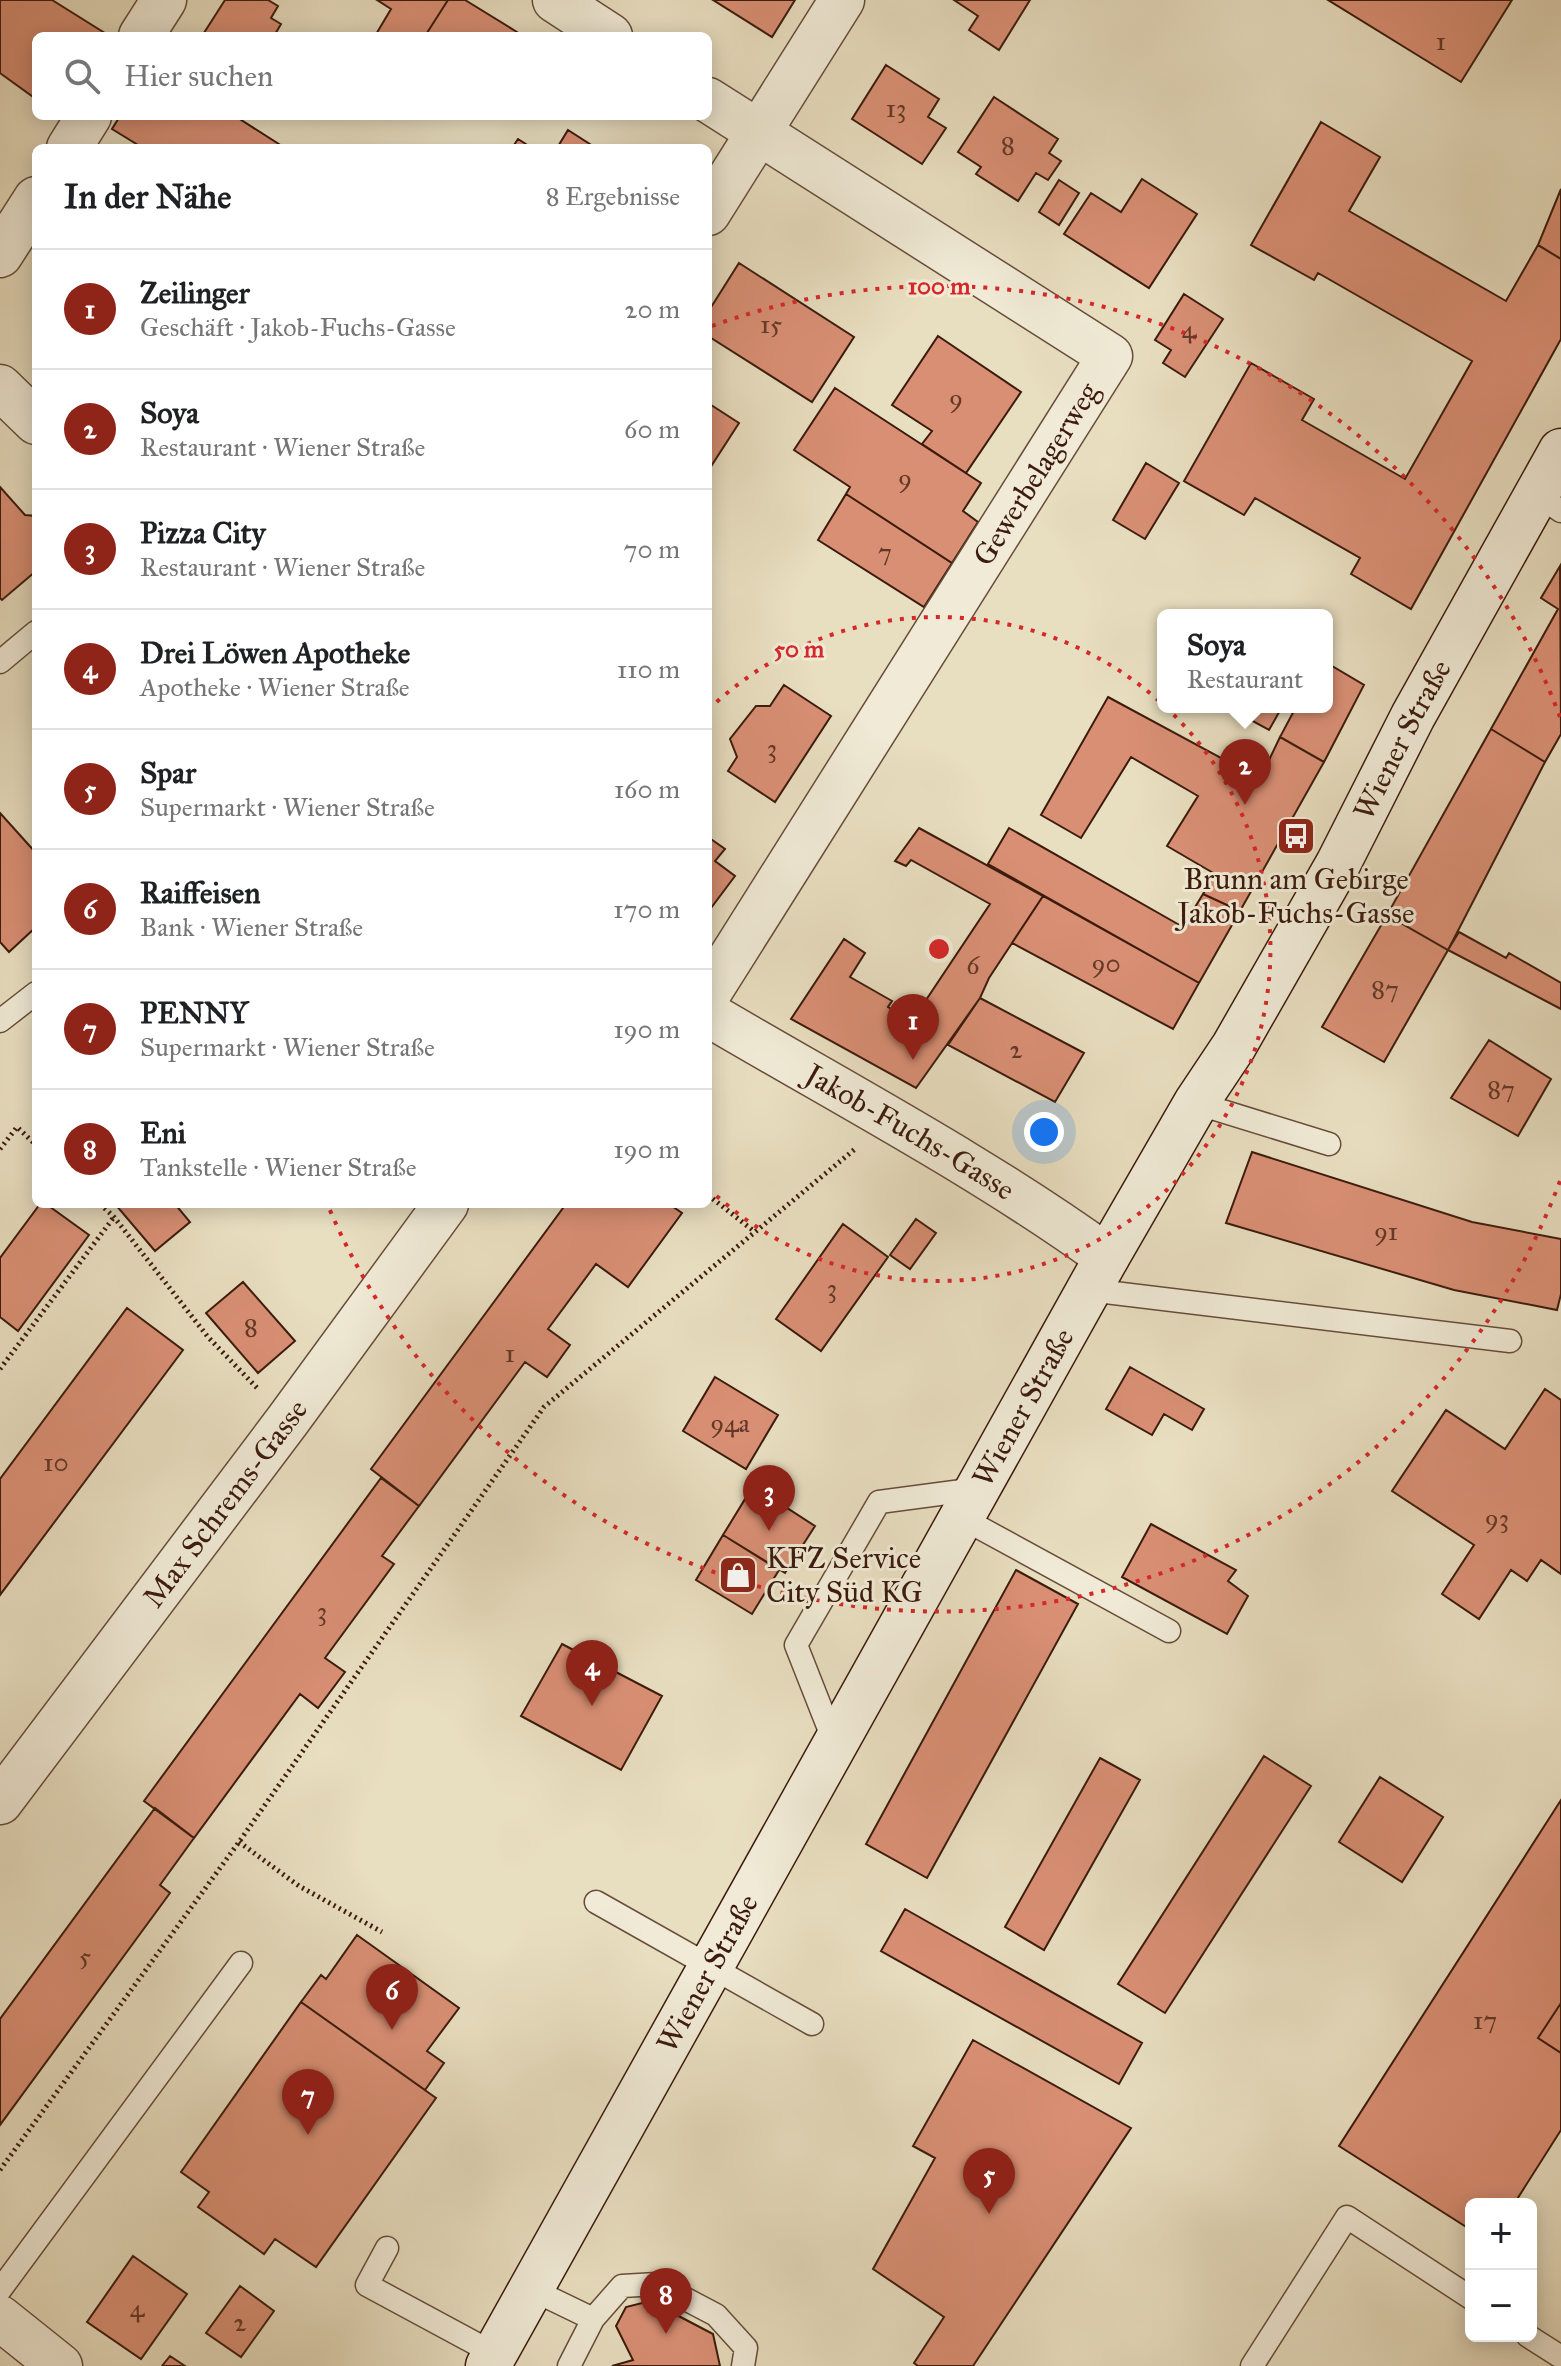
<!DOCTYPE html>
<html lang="de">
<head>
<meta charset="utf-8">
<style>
	body { margin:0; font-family:"IM FELL Great Primer",serif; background:#f6f6f6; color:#202124 }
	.controls { position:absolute; right:24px; bottom:24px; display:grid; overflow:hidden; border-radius:12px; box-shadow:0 4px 20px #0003 }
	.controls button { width:72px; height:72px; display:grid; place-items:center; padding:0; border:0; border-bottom:2px solid #e0e0e0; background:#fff; color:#202124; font:40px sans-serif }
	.you { position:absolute; left:1044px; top:1132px; width:28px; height:28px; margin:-20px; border:6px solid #fff; border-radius:50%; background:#1a73e8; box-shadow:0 0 0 12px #1a73e833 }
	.badge { display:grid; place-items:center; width:52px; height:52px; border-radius:50%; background:#8f2418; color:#fff; font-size:26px; font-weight:700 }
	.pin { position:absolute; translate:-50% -66px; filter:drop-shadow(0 2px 4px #0008) }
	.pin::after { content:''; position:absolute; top:42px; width:28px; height:24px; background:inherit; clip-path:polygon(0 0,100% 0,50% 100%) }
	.popup { position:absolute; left:1157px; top:609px; width:176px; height:104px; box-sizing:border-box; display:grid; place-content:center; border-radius:12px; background:#fff; filter:drop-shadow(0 2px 6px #0005); font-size:26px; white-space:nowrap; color:#757577 }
	.popup b { font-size:30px; color:#202124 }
	.popup::after { content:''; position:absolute; left:50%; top:100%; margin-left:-16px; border:16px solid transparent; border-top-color:#fff }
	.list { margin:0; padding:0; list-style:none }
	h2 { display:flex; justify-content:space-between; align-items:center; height:104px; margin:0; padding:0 32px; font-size:34px }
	h2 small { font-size:26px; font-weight:400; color:#757577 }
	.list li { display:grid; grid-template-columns:52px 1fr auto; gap:24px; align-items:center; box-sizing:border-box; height:120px; padding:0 32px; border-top:2px solid #e0e0e0 }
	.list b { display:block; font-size:30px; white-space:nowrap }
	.list p { margin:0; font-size:26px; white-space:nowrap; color:#757577 }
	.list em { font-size:26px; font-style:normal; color:#757577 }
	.icon { flex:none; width:44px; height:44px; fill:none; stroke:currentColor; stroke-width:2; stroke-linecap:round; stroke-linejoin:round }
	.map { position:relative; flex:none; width:1561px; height:2366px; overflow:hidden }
	.search { position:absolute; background:#fff; box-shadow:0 4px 20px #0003; left:32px; top:32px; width:680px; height:88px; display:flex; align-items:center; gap:20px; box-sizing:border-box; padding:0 28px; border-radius:12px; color:#757577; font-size:30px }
	.panel { position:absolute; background:#fff; box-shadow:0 4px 20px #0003; left:32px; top:144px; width:680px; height:1064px; border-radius:12px }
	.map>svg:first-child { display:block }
</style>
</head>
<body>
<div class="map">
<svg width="1561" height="2366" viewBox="0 0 1561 2366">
	<rect width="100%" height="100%" fill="#e8dec0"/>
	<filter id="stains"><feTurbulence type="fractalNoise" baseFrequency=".0025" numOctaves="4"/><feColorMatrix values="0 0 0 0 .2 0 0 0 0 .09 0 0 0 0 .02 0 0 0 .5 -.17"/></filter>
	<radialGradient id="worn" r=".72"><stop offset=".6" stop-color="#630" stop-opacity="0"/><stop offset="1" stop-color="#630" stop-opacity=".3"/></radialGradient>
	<path fill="#d98f74" stroke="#3c1b0d" stroke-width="2" d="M0,0H52L108,35L36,36V99L0,73Z
		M225,0H268L278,6L271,18L281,24L274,36H202Z
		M377,0H448L425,36H375L391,9Z
		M448,0H465L517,32L515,36H425Z
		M713,0H795L772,37Z
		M954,0H1030L999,50L969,30L978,16Z
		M1328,0H1512L1461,82Z
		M886,65L939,99L928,117L946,128L922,164L852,119Z
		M994,97L1058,139L1049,153L1061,161L1048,180L1036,173L1018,201L976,174L981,167L958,152Z
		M120,116H235L285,148H143L112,129Z
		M1321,122L1380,157L1349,211L1506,301L1538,245L1561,259V339L1411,609L1351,574L1360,558L1255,498L1244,515L1184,481L1251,363L1314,399L1302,420L1405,479L1472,361L1318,273L1314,280L1251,245Z
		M568,130L596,148H557Z
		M518,139L532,148H512Z
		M1142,179L1197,214L1149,288L1064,234L1091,193L1121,212Z
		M1059,180L1079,193L1059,225L1039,212Z
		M1561,189V259L1538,245Z
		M739,263L854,337L812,402L708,336V312Z
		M1184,294L1223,319L1185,377L1163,363L1171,350L1155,340Z
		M938,336L1021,392L966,473L922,444L932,431L892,405Z
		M835,388L981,483L963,511L978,522L952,563L846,494L850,487L794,450Z
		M708,403L739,423L708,471Z
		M1146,463L1179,483L1145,539L1113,520Z
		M0,487L25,515L36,516V571L2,600L0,598Z
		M846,494L952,563L924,607L818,540Z
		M1560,566L1561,734L1545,762L1491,729L1558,609L1541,598Z
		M1327,663L1364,685L1324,762L1280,737L1296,707H1327Z
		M784,685L831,716L775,802L728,771L737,757L730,739L756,706H770Z
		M1108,697L1260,779L1280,737L1324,762L1240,911L1203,894L1215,874L1167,846L1198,796L1131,757L1081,838L1041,815Z
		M1227,707H1282L1269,730Z
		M1491,729L1545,762L1448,950L1387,915Z
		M0,813L36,853V927L9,952L0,942Z
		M919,828L1043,896L989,978L980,998L916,1088L791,1019L844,939L865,953L850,977L892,1001L888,1007L912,1021L990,904L911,860L906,866L895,861Z
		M1009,828L1183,927L1203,894L1240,911L1199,983L988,864Z
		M708,837L725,849L715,861L735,876L708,912Z
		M1043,896L1199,983L1173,1029L1012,943Z
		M1387,915L1448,950L1384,1062L1322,1027Z
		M1459,932L1506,958L1509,953L1561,983V1009L1448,950Z
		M980,998L1084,1053L1055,1102L948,1045Z
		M1489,1040L1551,1079L1518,1136L1451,1098Z
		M1252,1152L1472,1222L1561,1239V1294L1557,1310L1454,1290L1226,1223Z
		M40,1204H46L89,1235L18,1331L0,1317V1258Z
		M115,1204H175L190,1222L155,1251Z
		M566,1204H669L682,1213L628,1287L596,1264L548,1329L570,1345L547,1377L525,1362L419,1506L371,1469Z
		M916,1219L936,1233L910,1269L890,1255Z
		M843,1224L888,1257L821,1351L776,1319Z
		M243,1282L295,1341L258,1373L206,1313Z
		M127,1308L183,1350L0,1595V1479Z
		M1130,1367L1204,1409L1192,1430L1164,1414L1152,1435L1106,1409Z
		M715,1377L778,1415L746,1469L683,1431Z
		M1545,1389L1561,1400V1574L1541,1560L1527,1581L1511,1570L1479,1619L1442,1594L1474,1545L1392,1491L1446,1410L1505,1449Z
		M381,1478L419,1506L382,1556L394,1564L325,1658L345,1672L318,1708L300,1694L194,1838L144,1801Z
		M753,1486L815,1526L785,1573L723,1535Z
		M1151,1524L1236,1570L1228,1581L1248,1596L1227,1634L1122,1577Z
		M723,1535L779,1570L752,1614L696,1580Z
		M1016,1570L1078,1604L927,1878L866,1844Z
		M562,1644L662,1696L621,1770L521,1716Z
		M1264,1756L1311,1786L1165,2013L1118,1984Z
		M1100,1758L1140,1780L1044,1950L1005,1927Z
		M1380,1777L1443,1817L1402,1882L1339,1842Z
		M1561,1800V2003L1538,2038L1561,2053V2130L1514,2204H1471V2230L1339,2146Z
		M155,1808L194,1838L160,1885L170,1893L0,2125V2019Z
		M905,1909L1142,2043L1119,2084L881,1951Z
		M357,1935L459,2008L427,2051L444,2063L425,2090L301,2002L321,1975L326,1979Z
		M301,2002L436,2098L316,2267L275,2239L264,2254L198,2207L209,2192L181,2172Z
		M1561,2003V2053L1538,2038Z
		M973,2040L1131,2128L973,2366H918L914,2363L944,2317L873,2269L935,2158L913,2146Z
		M133,2256L187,2294L141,2359L87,2322Z
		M240,2286L274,2311L241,2357L206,2333Z
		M650,2301L713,2334L720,2366H612L633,2360L616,2326L626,2307Z
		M170,2356L185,2366H162Z"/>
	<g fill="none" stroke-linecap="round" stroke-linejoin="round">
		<g stroke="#674c3a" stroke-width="25">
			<path id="service" d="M1537,495L1561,511
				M0,662L36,632
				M0,1021L36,993
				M1196,1103L1329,1144
				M1089,1290L1510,1341
				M962,1518L1169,1631
				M835,1744L796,1645L879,1502L977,1489
				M596,1902L812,2024
				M387,2248L367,2285L495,2354
				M531,2289L593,2319L569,2366
				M0,2290L241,1963
				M593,2319L622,2286L657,2284L716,2315L746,2348L743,2366
				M1528,2336L1561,2357
				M1252,2366L1347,2217L1471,2298"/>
		</g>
		<g stroke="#674c3a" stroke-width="47">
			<g id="minor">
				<path d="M555,0L610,36"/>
				<path d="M141,36L164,0"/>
				<path d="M708,100L1110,356L708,994"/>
				<path d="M69,148L89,116"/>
				<path d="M708,213L842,0"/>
				<path d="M0,255L36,199"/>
				<path d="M0,387L36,422"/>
				<path id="s1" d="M708,1014C842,1093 981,1166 1107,1257"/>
				<path id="s2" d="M0,1802L288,1420L446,1204"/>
				<path d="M0,2318L60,2366"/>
			</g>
		</g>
		<g stroke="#3c1b0d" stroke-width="47">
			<g id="secondary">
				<path id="s3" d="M488,2366L1107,1257L1196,1103L1234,1046L1338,864L1413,716L1561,451"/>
			</g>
		</g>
		<path stroke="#3c1b0d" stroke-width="5" stroke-dasharray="2 4" stroke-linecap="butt" d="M0,1149L17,1127L36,1145
			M708,1195L755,1232
			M100,1204L114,1217L208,1337L258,1389
			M0,1369L114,1217
			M239,1842L299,1886L382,1932
			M0,2170L239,1842L544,1407L855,1149"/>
		<use href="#service" stroke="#f0ead6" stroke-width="22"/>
		<use href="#minor" stroke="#f0ead6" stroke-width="44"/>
		<use href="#secondary" stroke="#f0ead6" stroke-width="44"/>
	</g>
	<g fill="none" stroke="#d62828" stroke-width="4" stroke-dasharray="4 8">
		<path d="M708 710A332 332 0 1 1 708 1188"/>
		<path d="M1560 1181A663 663 0 0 1 329 1208M712 326A663 663 0 0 1 1560 717"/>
	</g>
	<defs>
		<g id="bus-square" transform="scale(2)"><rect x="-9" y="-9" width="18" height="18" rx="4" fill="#8f2418" stroke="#f0ead6"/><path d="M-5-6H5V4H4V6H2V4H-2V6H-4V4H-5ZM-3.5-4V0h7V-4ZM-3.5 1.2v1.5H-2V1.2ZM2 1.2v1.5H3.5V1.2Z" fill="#fff"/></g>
		<g id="shop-square" transform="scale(2)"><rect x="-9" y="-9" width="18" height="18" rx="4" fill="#8f2418" stroke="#f0ead6"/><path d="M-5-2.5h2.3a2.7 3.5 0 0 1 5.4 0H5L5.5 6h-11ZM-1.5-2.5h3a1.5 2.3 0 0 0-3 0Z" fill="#fff"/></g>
	</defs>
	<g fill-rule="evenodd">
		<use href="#bus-square" x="1296" y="836"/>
		<use href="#shop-square" x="738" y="1575"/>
	</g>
	<g text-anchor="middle" stroke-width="6" stroke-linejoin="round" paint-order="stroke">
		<g font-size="26" fill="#633827">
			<text x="1441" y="50">1</text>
			<text x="896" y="117">13</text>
			<text x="1008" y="154">8</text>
			<text x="771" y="333">15</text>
			<text x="1189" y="338">4</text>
			<text x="956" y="407">9</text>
			<text x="905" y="487">9</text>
			<text x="885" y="561">7</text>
			<text x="772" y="757">3</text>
			<text x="1106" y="972">90</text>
			<text x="973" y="974">6</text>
			<text x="1385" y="998">87</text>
			<text x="1016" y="1058">2</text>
			<text x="1501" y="1098">87</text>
			<text x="1386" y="1240">91</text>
			<text x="832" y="1297">3</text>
			<text x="251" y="1336">8</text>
			<text x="510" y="1362">1</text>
			<text x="730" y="1432">94a</text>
			<text x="56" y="1471">10</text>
			<text x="1497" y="1527">93</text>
			<text x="322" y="1620">3</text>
			<text x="85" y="1965">5</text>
			<text x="1485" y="2029">17</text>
			<text x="137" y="2317">4</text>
			<text x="240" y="2331">2</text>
		</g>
		<g font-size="30" fill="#3c1b0d" stroke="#f0ead6">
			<text transform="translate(1036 474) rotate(-58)" y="10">Gewerbelagerweg</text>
			<text dy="10" stroke="none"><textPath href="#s3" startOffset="1866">Wiener Straße</textPath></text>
			<text dy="10" stroke="none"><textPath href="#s1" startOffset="234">Jakob-Fuchs-Gasse</textPath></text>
			<text dy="10" stroke="none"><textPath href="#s3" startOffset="1098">Wiener Straße</textPath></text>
			<text dy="10" stroke="none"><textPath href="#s2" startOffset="374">Max Schrems-Gasse</textPath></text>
			<text dy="10" stroke="none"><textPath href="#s3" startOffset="450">Wiener Straße</textPath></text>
		</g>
		<g font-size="30" fill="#3c1b0d" stroke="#f0ead6">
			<text x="1296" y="889">Brunn am Gebirge<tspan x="1296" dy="34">Jakob-Fuchs-Gasse</tspan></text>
			<text x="766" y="1568" text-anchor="start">KFZ Service<tspan x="766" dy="34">City Süd KG</tspan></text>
		</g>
	</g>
	<circle cx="939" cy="949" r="12" fill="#d62828" stroke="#f0ead6" stroke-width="4"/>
	<g font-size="24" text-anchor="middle" font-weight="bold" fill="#d62828" stroke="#f0ead6" stroke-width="6" stroke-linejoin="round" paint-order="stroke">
		<text x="939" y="294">100 m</text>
		<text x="799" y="657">50 m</text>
	</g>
	<rect width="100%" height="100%" filter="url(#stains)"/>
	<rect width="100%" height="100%" fill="url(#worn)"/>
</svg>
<div class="controls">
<button>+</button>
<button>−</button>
</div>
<div class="you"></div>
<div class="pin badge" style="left:913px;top:1060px">1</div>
<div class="pin badge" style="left:1245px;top:805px">2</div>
<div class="popup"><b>Soya</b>Restaurant</div>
<div class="pin badge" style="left:769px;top:1531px">3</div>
<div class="pin badge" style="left:592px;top:1706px">4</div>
<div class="pin badge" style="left:989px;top:2214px">5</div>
<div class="pin badge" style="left:392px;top:2030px">6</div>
<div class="pin badge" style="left:308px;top:2135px">7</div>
<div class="pin badge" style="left:666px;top:2334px">8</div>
<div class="search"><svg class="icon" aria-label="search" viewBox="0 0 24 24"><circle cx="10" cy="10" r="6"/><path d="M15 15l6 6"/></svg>Hier suchen</div>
<section class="panel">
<h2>In der Nähe<small>8 Ergebnisse</small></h2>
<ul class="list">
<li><span class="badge">1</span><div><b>Zeilinger</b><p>Geschäft · Jakob-Fuchs-Gasse</p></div><em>20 m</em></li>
<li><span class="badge">2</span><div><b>Soya</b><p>Restaurant · Wiener Straße</p></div><em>60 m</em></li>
<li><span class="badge">3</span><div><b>Pizza City</b><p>Restaurant · Wiener Straße</p></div><em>70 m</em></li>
<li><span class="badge">4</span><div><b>Drei Löwen Apotheke</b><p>Apotheke · Wiener Straße</p></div><em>110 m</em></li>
<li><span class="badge">5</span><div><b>Spar</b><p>Supermarkt · Wiener Straße</p></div><em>160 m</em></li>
<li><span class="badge">6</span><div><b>Raiffeisen</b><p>Bank · Wiener Straße</p></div><em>170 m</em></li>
<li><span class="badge">7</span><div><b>PENNY</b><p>Supermarkt · Wiener Straße</p></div><em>190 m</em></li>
<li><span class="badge">8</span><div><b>Eni</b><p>Tankstelle · Wiener Straße</p></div><em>190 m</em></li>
</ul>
</section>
</div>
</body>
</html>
